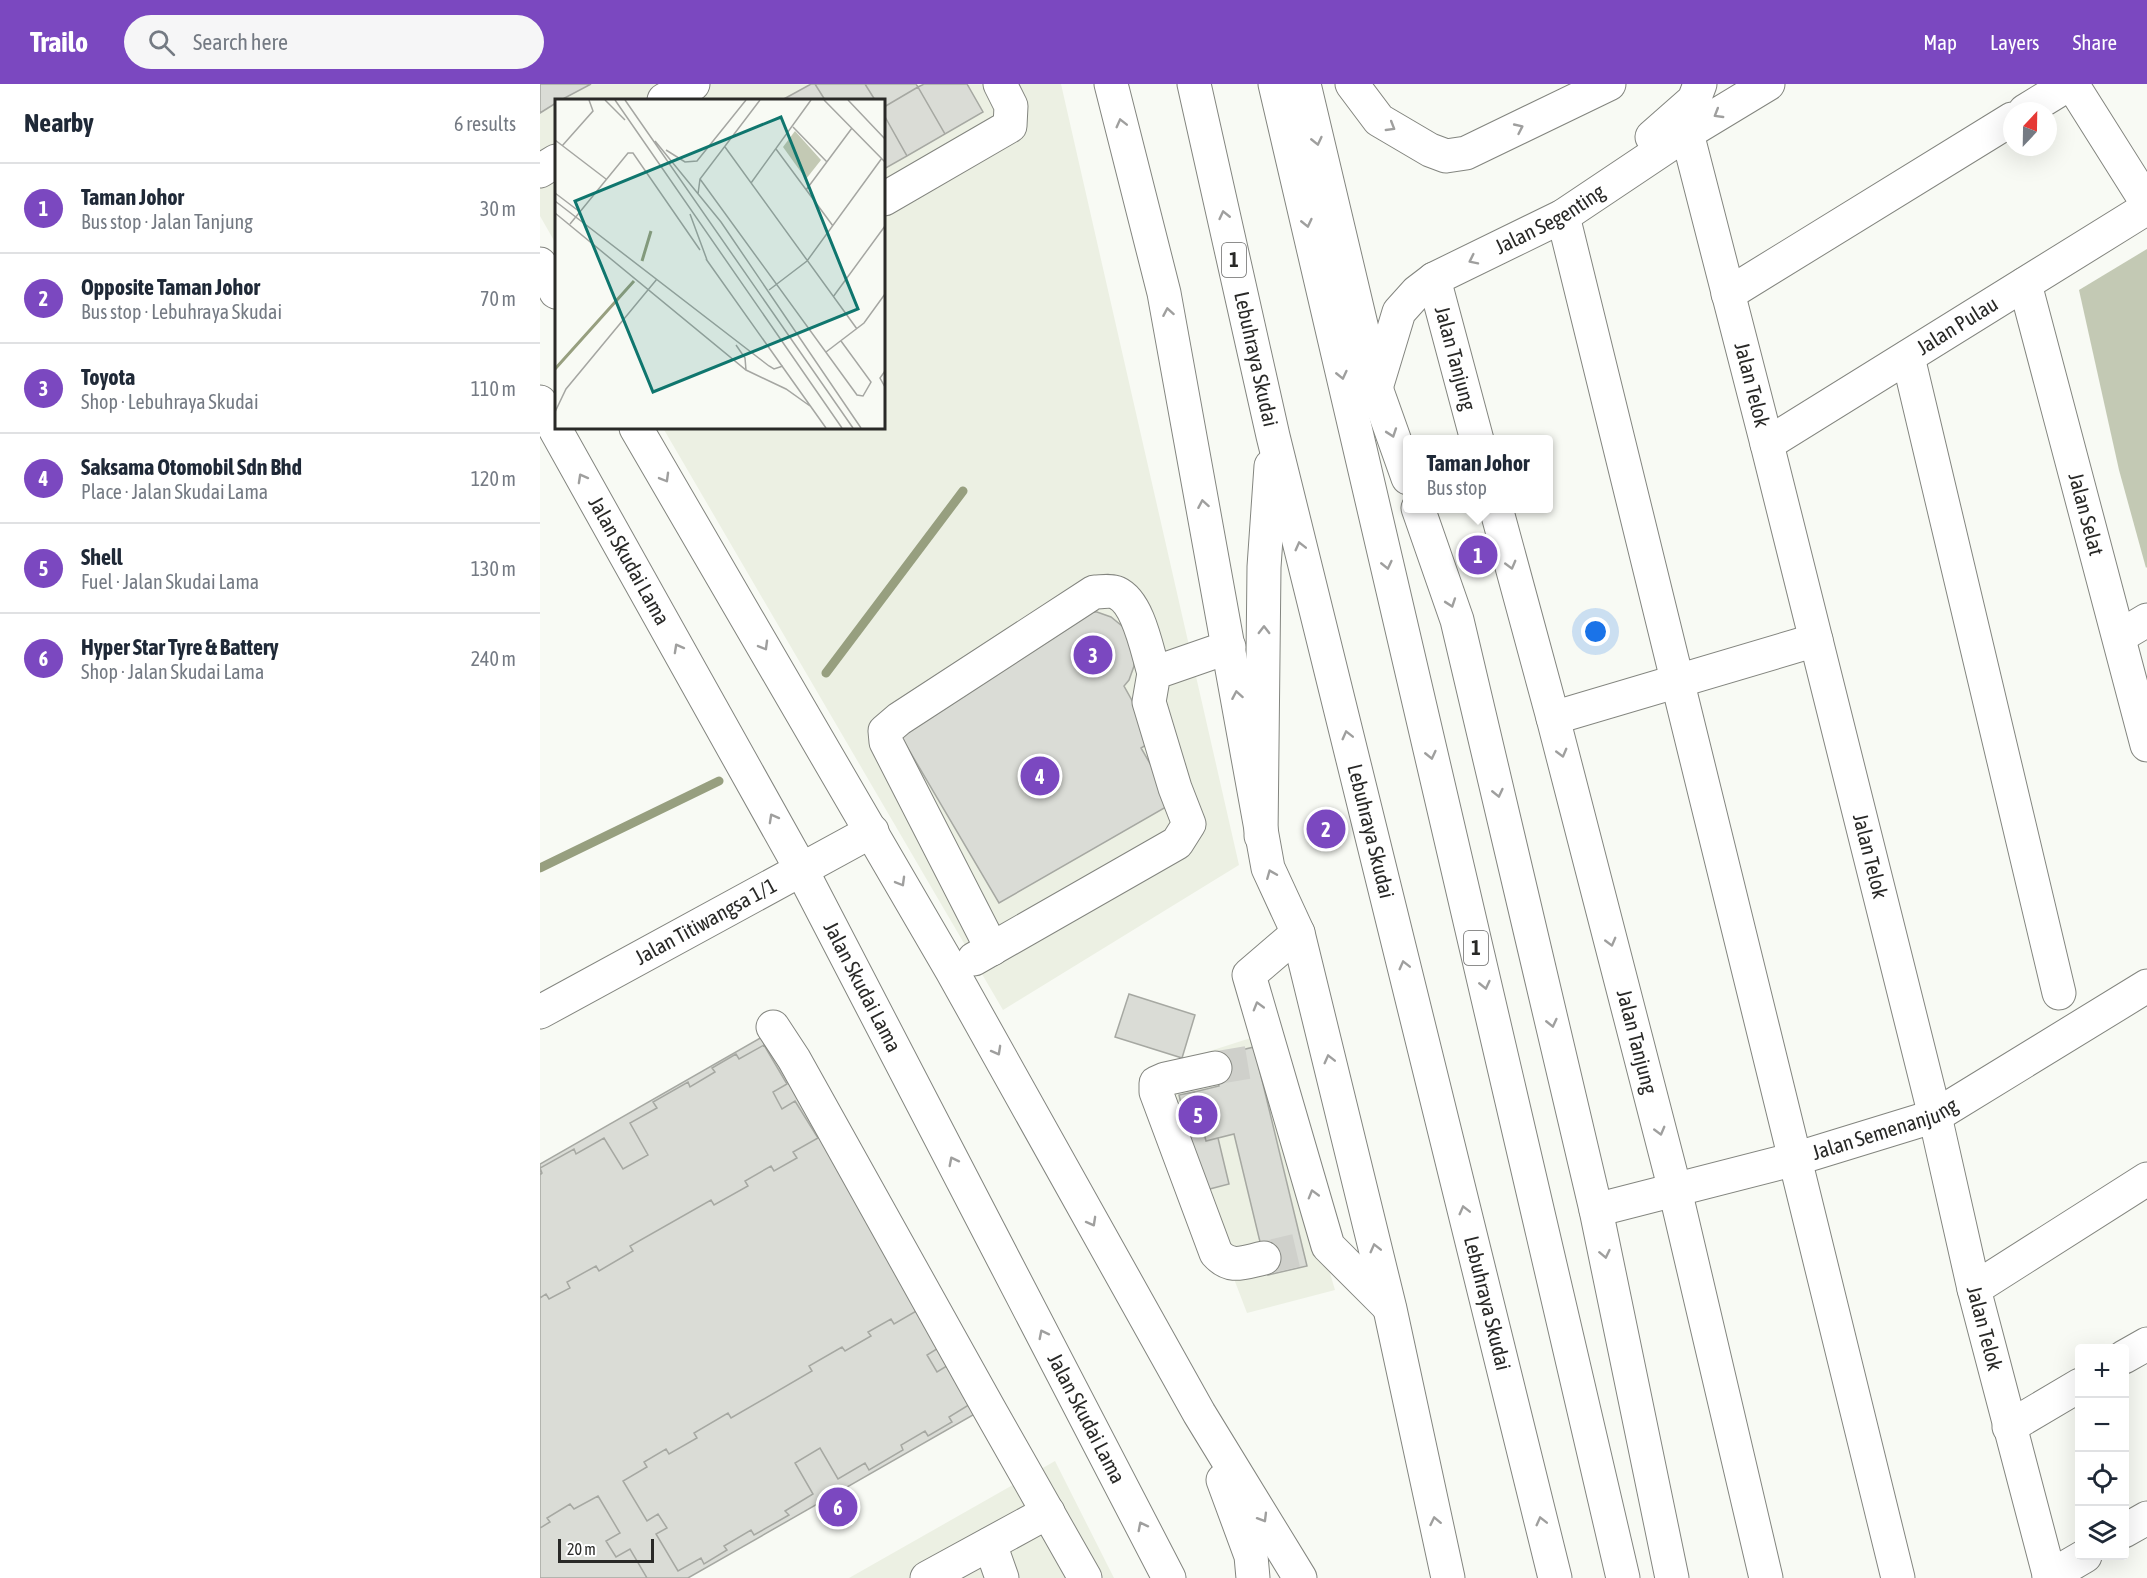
<!DOCTYPE html>
<html lang="en">
<head>
<meta charset="utf-8">
<style>
	body { margin:0; font-family:"Asap Condensed",sans-serif; background:#f6f6f7; color:#1f2937 }
	.controls { position:absolute; right:18px; bottom:18px; display:grid; overflow:hidden; border-radius:6px; box-shadow:0 6px 24px #0002 }
	.controls button { width:54px; height:54px; display:grid; place-items:center; padding:0; border:0; border-bottom:2px solid #e0e1e3; background:#fff; color:#1f2937; font:30px sans-serif }
	.compass { position:absolute; left:1463px; top:18px; width:54px; height:54px; border-radius:50%; background:#fff; box-shadow:0 6px 24px #0002; rotate:22deg }
	.scale { position:absolute; left:18px; bottom:15px; width:96px; box-sizing:border-box; padding-left:6px; border:3px solid #292927; border-top:0; font-size:16px; line-height:21px; white-space:nowrap; color:#292927; -webkit-text-stroke:4px #fff; paint-order:stroke }
	.you { position:absolute; left:1056px; top:548px; width:21px; height:21px; margin:-15px; border:4px solid #fff; border-radius:50%; background:#1a73e8; box-shadow:0 0 0 9px #1a73e833 }
	.badge { display:grid; place-items:center; width:39px; height:39px; border-radius:50%; background:#7b48c0; color:#fff; font-size:20px; font-weight:700 }
	.pin { position:absolute; translate:-50% -50%; border:3px solid #fff; box-shadow:0 2px 6px #0006 }
	.popup { position:absolute; left:863px; top:351px; width:150px; height:78px; box-sizing:border-box; display:grid; place-content:center; border-radius:6px; background:#fff; filter:drop-shadow(0 2px 4px #0005); font-size:20px; white-space:nowrap; color:#747a83 }
	.popup b { font-size:22px; color:#1f2937 }
	.popup::after { content:''; position:absolute; left:50%; top:100%; margin-left:-12px; border:12px solid transparent; border-top-color:#fff }
	.list { margin:0; padding:0; list-style:none }
	h2 { display:flex; justify-content:space-between; align-items:center; height:78px; margin:0; padding:0 24px; font-size:26px }
	h2 small { font-size:20px; font-weight:400; color:#747a83 }
	.list li { display:grid; grid-template-columns:39px 1fr auto; gap:18px; align-items:center; box-sizing:border-box; height:90px; padding:0 24px; border-top:2px solid #e0e1e3 }
	.list b { display:block; font-size:22px; white-space:nowrap }
	.list p { margin:0; font-size:20px; white-space:nowrap; color:#747a83 }
	.list em { font-size:20px; font-style:normal; color:#747a83 }
	.icon { flex:none; width:33px; height:33px; fill:none; stroke:currentColor; stroke-width:2; stroke-linecap:round; stroke-linejoin:round }
	.map { position:relative; flex:none; width:1607px; height:1494px; overflow:hidden }
	header { display:flex; align-items:center; gap:36px; box-sizing:border-box; height:84px; padding:0 30px; background:#7b48c0; color:#fff }
	header strong { font-size:28px }
	nav { display:flex; gap:33px; margin-inline-start:auto; font-size:21px }
	.search { width:420px; height:54px; background:#f6f6f7; display:flex; align-items:center; gap:15px; box-sizing:border-box; padding:0 21px; border-radius:33px; color:#747a83; font-size:22px }
	main { display:flex }
	aside { flex:1; background:#fff }
	.map>svg:first-child { display:block }
</style>
</head>
<body>
<header>
<strong>Trailo</strong>
<div class="search"><svg class="icon" aria-label="search" viewBox="0 0 24 24"><circle cx="10" cy="10" r="6"/><path d="M15 15l6 6"/></svg>Search here</div>
<nav><a>Map</a><a>Layers</a><a>Share</a></nav>
</header>
<main>
<aside>
<h2>Nearby<small>6 results</small></h2>
<ul class="list">
<li><span class="badge">1</span><div><b>Taman Johor</b><p>Bus stop · Jalan Tanjung</p></div><em>30 m</em></li>
<li><span class="badge">2</span><div><b>Opposite Taman Johor</b><p>Bus stop · Lebuhraya Skudai</p></div><em>70 m</em></li>
<li><span class="badge">3</span><div><b>Toyota</b><p>Shop · Lebuhraya Skudai</p></div><em>110 m</em></li>
<li><span class="badge">4</span><div><b>Saksama Otomobil Sdn Bhd</b><p>Place · Jalan Skudai Lama</p></div><em>120 m</em></li>
<li><span class="badge">5</span><div><b>Shell</b><p>Fuel · Jalan Skudai Lama</p></div><em>130 m</em></li>
<li><span class="badge">6</span><div><b>Hyper Star Tyre &amp; Battery</b><p>Shop · Jalan Skudai Lama</p></div><em>240 m</em></li>
</ul>
</aside>
<div class="map">
<svg width="1607" height="1494" viewBox="0 0 1607 1494">
	<rect width="100%" height="100%" fill="#f8faf4"/>
	<path fill="#ecf0e3" d="M0,0H521L699,781L463,926L123,344H344V16H16V160L0,132Z
		M720,951L795,1206L707,1229L614,985Z
		M515,1377L574,1494H309Z"/>
	<path fill="#c3c9b4" d="M1607,165V483L1606,484L1579,386L1539,206Z"/>
	<g fill="none" stroke-linecap="round" stroke-linejoin="round">
		<path stroke="#979f7f" stroke-width="9" d="M286,589L423,407
			M0,784L179,697"/>
	</g>
	<path fill="#dadcd6" stroke="#a6a8a2" stroke-width="1.5" d="M0,0H51L21,16H16V19L0,29Z
		M271,0H275L285,16H242Z
		M275,0H325L335,16H285Z
		M325,0H376L378,3L344,23V16H335Z
		M384,0H427L443,28L405,50L378,3Z
		M378,3L405,50L367,72L344,31V23Z
		M344,31L367,72L344,85Z
		M543,528H557L571,533L582,542L590,554L594,568V582L589,596L584,602L614,656L601,664L633,719L459,819L356,644Z
		M589,910L655,931L642,974L575,953Z
		M222,953L440,1327L148,1494H0V1080Z
		M224,961L247,1000L233,1008L242,1025L255,1017L278,1054L253,1068L257,1074L234,1087L231,1082L205,1097L208,1102L174,1121L171,1116L90,1162L93,1167L59,1187L56,1182L27,1198L30,1204L9,1215L6,1210L0,1214V1091L2,1089L0,1084L34,1065L36,1070L64,1054L83,1085L108,1071L90,1039L117,1024L113,1018L148,998L150,1003L175,988L172,984L196,970L199,975Z
		M714,963L767,1182L728,1191L694,1050L666,1057L654,1008L679,1002L672,973Z
		M654,1008L666,1057L678,1054L689,1100L662,1107L639,1011Z
		M378,1226L400,1263L387,1271L397,1288L410,1280L432,1319L409,1333L412,1338L388,1352L385,1347L361,1361L363,1366L329,1386L325,1379L298,1395L280,1364L255,1379L273,1410L245,1427L249,1431L214,1451L211,1446L184,1462L187,1466L164,1480L161,1474L138,1487L116,1450L127,1444L118,1430L107,1437L83,1397L107,1383L104,1378L126,1365L129,1370L157,1354L154,1349L188,1329L191,1334L272,1287L269,1282L302,1263L305,1267L331,1252L328,1248L351,1235L354,1240Z
		M58,1412L80,1449L66,1457L76,1473L90,1465L107,1494H0V1444L10,1438L7,1434L30,1420L34,1425Z"/>
	<g fill="none" stroke-linecap="round" stroke-linejoin="round">
		<path stroke="#cfd0cb" stroke-width="33" stroke-dasharray="33 16" stroke-linecap="butt" d="M675,984L717,977
			M724,1174L762,1165"/>
		<g stroke="#83857f" stroke-width="35">
			<g id="minor">
				<path d="M571,0L624,209L728,784L758,849L850,1225L908,1494"/>
				<path d="M812,0L839,36L890,66L906,72L926,69L1069,0"/>
				<path d="M1532,0L1607,119"/>
				<path d="M124,16L153,0"/>
				<path d="M1485,27L1529,0"/>
				<path id="s1" d="M1147,49L1227,360L1395,1032L1434,1205L1510,1494"/>
				<path d="M1112,53L1154,16L1160,0"/>
				<path d="M0,87L16,77"/>
				<path d="M344,115L470,42L471,22L460,0"/>
				<path d="M1023,132L1358,1494"/>
				<path d="M0,180L16,208"/>
				<path id="s2" d="M894,195L937,356"/>
				<path id="s3" d="M1485,200L1607,661"/>
				<path d="M1188,210L1472,35"/>
				<path d="M1368,273L1519,909"/>
				<path id="s4" d="M836,304L859,228L877,208L894,195L1023,132L1147,49L1228,0"/>
				<path id="s5" d="M0,318L261,785L629,1494"/>
				<path d="M96,344L412,887L659,1329L760,1494"/>
				<path id="s6" d="M1227,360L1607,124"/>
				<path id="s7" d="M956,424L1013,634L1135,1106L1226,1494"/>
				<path d="M1580,552L1607,536"/>
				<path d="M1013,634L1276,556"/>
				<path d="M758,849L709,891L788,1162L849,1223"/>
				<path d="M452,865L346,658L345,647L359,635L554,508C561,508 571,506 577,509C599,519 607,567 614,589"/>
				<path d="M434,875L637,759L649,740L635,704L609,618L614,589L689,563"/>
				<path id="s8" d="M0,928L332,747"/>
				<path d="M233,943L254,975L448,1323L545,1494"/>
				<path d="M675,984L625,995L616,999V1008L676,1169C691,1186 704,1178 724,1174"/>
				<path id="s9" d="M1056,1126L1255,1075L1395,1032L1607,902"/>
				<path d="M1434,1205L1607,1095"/>
				<path d="M1584,1273L1607,1260"/>
				<path d="M1469,1343L1540,1301"/>
				<path d="M683,1396L711,1472L713,1494"/>
				<path d="M1584,1447L1607,1434"/>
				<path d="M450,1460L462,1494"/>
				<path d="M1509,1493L1545,1472"/>
				<path d="M387,1494L508,1428"/>
			</g>
		</g>
		<g stroke="#83857f" stroke-width="35">
			<path id="major" d="M764,0L836,304L868,394
				M878,424L917,536L1056,1126L1132,1494"/>
		</g>
		<g stroke="#83857f" stroke-width="35">
			<g id="highway">
				<path id="s10" d="M654,0L733,352L1015,1494"/>
				<path d="M735,0L1083,1494"/>
				<path d="M721,752L724,483L731,382"/>
			</g>
		</g>
		<use href="#minor" stroke="#fff" stroke-width="33"/>
		<use href="#major" stroke="#fff" stroke-width="33"/>
		<use href="#highway" stroke="#fff" stroke-width="33"/>
	</g>
	<defs><path id="oneway-chevron" d="M-2-3.5L2.5 0L-2 3.5" fill="none" stroke-width="1.6" stroke-linecap="round" stroke-linejoin="round" transform="scale(1.5)"/></defs>
	<g stroke="#9f9f9e">
		<use href="#oneway-chevron" transform="translate(1178 30) rotate(149)"/>
		<use href="#oneway-chevron" transform="translate(581 39) rotate(-104)"/>
		<use href="#oneway-chevron" transform="translate(851 43) rotate(31)"/>
		<use href="#oneway-chevron" transform="translate(979 44) rotate(-25)"/>
		<use href="#oneway-chevron" transform="translate(777 57) rotate(77)"/>
		<use href="#oneway-chevron" transform="translate(684 131) rotate(-103)"/>
		<use href="#oneway-chevron" transform="translate(767 139) rotate(77)"/>
		<use href="#oneway-chevron" transform="translate(933 176) rotate(154)"/>
		<use href="#oneway-chevron" transform="translate(628 228) rotate(-100)"/>
		<use href="#oneway-chevron" transform="translate(802 291) rotate(77)"/>
		<use href="#oneway-chevron" transform="translate(852 349) rotate(71)"/>
		<use href="#oneway-chevron" transform="translate(42 394) rotate(-119)"/>
		<use href="#oneway-chevron" transform="translate(125 394) rotate(60)"/>
		<use href="#oneway-chevron" transform="translate(663 420) rotate(-100)"/>
		<use href="#oneway-chevron" transform="translate(760 462) rotate(-104)"/>
		<use href="#oneway-chevron" transform="translate(847 481) rotate(77)"/>
		<use href="#oneway-chevron" transform="translate(971 481) rotate(75)"/>
		<use href="#oneway-chevron" transform="translate(911 519) rotate(71)"/>
		<use href="#oneway-chevron" transform="translate(724 546) rotate(-90)"/>
		<use href="#oneway-chevron" transform="translate(224 562) rotate(60)"/>
		<use href="#oneway-chevron" transform="translate(138 564) rotate(-119)"/>
		<use href="#oneway-chevron" transform="translate(697 611) rotate(-100)"/>
		<use href="#oneway-chevron" transform="translate(807 651) rotate(-104)"/>
		<use href="#oneway-chevron" transform="translate(1022 669) rotate(75)"/>
		<use href="#oneway-chevron" transform="translate(891 671) rotate(77)"/>
		<use href="#oneway-chevron" transform="translate(958 709) rotate(77)"/>
		<use href="#oneway-chevron" transform="translate(233 734) rotate(-119)"/>
		<use href="#oneway-chevron" transform="translate(731 790) rotate(-112)"/>
		<use href="#oneway-chevron" transform="translate(361 798) rotate(60)"/>
		<use href="#oneway-chevron" transform="translate(1071 858) rotate(75)"/>
		<use href="#oneway-chevron" transform="translate(864 881) rotate(-104)"/>
		<use href="#oneway-chevron" transform="translate(945 901) rotate(77)"/>
		<use href="#oneway-chevron" transform="translate(718 922) rotate(-106)"/>
		<use href="#oneway-chevron" transform="translate(1012 939) rotate(77)"/>
		<use href="#oneway-chevron" transform="translate(457 967) rotate(61)"/>
		<use href="#oneway-chevron" transform="translate(789 975) rotate(-104)"/>
		<use href="#oneway-chevron" transform="translate(1120 1047) rotate(75)"/>
		<use href="#oneway-chevron" transform="translate(413 1077) rotate(-117)"/>
		<use href="#oneway-chevron" transform="translate(773 1110) rotate(-106)"/>
		<use href="#oneway-chevron" transform="translate(924 1126) rotate(-104)"/>
		<use href="#oneway-chevron" transform="translate(552 1138) rotate(61)"/>
		<use href="#oneway-chevron" transform="translate(835 1164) rotate(-104)"/>
		<use href="#oneway-chevron" transform="translate(1065 1170) rotate(78)"/>
		<use href="#oneway-chevron" transform="translate(503 1250) rotate(-117)"/>
		<use href="#oneway-chevron" transform="translate(723 1434) rotate(59)"/>
		<use href="#oneway-chevron" transform="translate(895 1437) rotate(-102)"/>
		<use href="#oneway-chevron" transform="translate(1001 1437) rotate(-104)"/>
		<use href="#oneway-chevron" transform="translate(602 1442) rotate(-117)"/>
	</g>
	<g text-anchor="middle" stroke-width="4.5" stroke-linejoin="round" paint-order="stroke">
		<g fill="#fff" stroke="#696968" stroke-width="1.5">
			<rect x="682" y="159" width="24" height="34" rx="4.5"/>
			<rect x="924" y="847" width="24" height="34" rx="4.5"/>
		</g>
		<g font-size="20" font-weight="bold" fill="#292927">
			<text x="694" y="183">1</text>
			<text x="936" y="871">1</text>
		</g>
		<g font-size="21" fill="#292927" stroke="#fff">
			<text dy="7" stroke="none"><textPath href="#s4" startOffset="258">Jalan Segenting</textPath></text>
			<text dy="7" stroke="none"><textPath href="#s6" startOffset="224">Jalan Pulau</textPath></text>
			<text dy="7" stroke="none"><textPath href="#s2" startOffset="82">Jalan Tanjung</textPath></text>
			<text dy="7" stroke="none"><textPath href="#s10" startOffset="282">Lebuhraya Skudai</textPath></text>
			<text dy="7" stroke="none"><textPath href="#s1" startOffset="260">Jalan Telok</textPath></text>
			<text dy="7" stroke="none"><textPath href="#s3" startOffset="238">Jalan Selat</textPath></text>
			<text dy="7" stroke="none"><textPath href="#s5" startOffset="182">Jalan Skudai Lama</textPath></text>
			<text dy="7" stroke="none"><textPath href="#s10" startOffset="768">Lebuhraya Skudai</textPath></text>
			<text dy="7" stroke="none"><textPath href="#s1" startOffset="746">Jalan Telok</textPath></text>
			<text dy="7" stroke="none"><textPath href="#s8" startOffset="189">Jalan Titiwangsa 1/1</textPath></text>
			<text dy="7" stroke="none"><textPath href="#s5" startOffset="668">Jalan Skudai Lama</textPath></text>
			<text dy="7" stroke="none"><textPath href="#s7" startOffset="552">Jalan Tanjung</textPath></text>
			<text dy="7" stroke="none"><textPath href="#s9" startOffset="300">Jalan Semenanjung</textPath></text>
			<text dy="7" stroke="none"><textPath href="#s10" startOffset="1254">Lebuhraya Skudai</textPath></text>
			<text dy="7" stroke="none"><textPath href="#s1" startOffset="1232">Jalan Telok</textPath></text>
			<text dy="7" stroke="none"><textPath href="#s5" startOffset="1154">Jalan Skudai Lama</textPath></text>
		</g>
	</g>
	<g transform="translate(15 15)">
		<rect width="330" height="330" fill="#f8faf4"/>
		<path d="M240,32L266,61L251,80L228,48Z" fill="#c3c9b4"/>
		<path fill="none" stroke="#979f7f" stroke-width="3" d="M87,162L96,132M0,270L79,182"/>
		<path fill="none" stroke="#a5a6a2" stroke-width="1.5" d="M50,1L70,21M60,1L287,329M70,1L298,329M269,1L330,63M293,1L330,40M238,28L272,63M0,41L51,80M100,42L166,123L306,329M7,47L38,12L34,1M170,48L302,230M221,50L278,127M111,51L130,63L142,62L191,1M145,80L302,296L308,297L316,283L286,242M196,84L256,1M251,91L297,29M0,94L25,113M143,95L145,80L205,1M0,102L214,267L219,270L228,267M0,114L191,271L231,290L255,307M135,115L152,161M15,125L73,54H78L145,151M151,160L271,329M214,191L252,162L327,59M278,198L330,127M181,246L190,259L191,271M271,253L309,224L330,195M330,272L325,279L330,288M0,313L11,290L102,180"/>
		<path fill="#0f766e" fill-opacity="0.15" stroke="#0f766e" stroke-width="3" d="M226,18L303,210L98,293L20,102Z"/>
		<rect width="330" height="330" fill="none" stroke="#292927" stroke-width="3"/>
	</g>
</svg>
<div class="controls">
<button>+</button>
<button>−</button>
<button><svg class="icon" aria-label="locate" viewBox="0 0 24 24"><circle cx="12" cy="12" r="6"/><path d="M12 2v4M12 18v4M2 12h4M18 12h4"/></svg></button>
<button><svg class="icon" aria-label="layers" viewBox="0 0 24 24"><path d="M12 4l9 5-9 5-9-5zM3 14l9 5 9-5"/></svg></button>
</div>
<svg class="compass" viewBox="-18 -18 36 36"><path d="M0-13l5 13h-10z" fill="#e53935"/><path d="M0 13l5-13h-10z" fill="#747a83"/></svg>
<div class="scale">20 m</div>
<div class="you"></div>
<div class="pin badge" style="left:938px;top:471px">1</div>
<div class="popup"><b>Taman Johor</b>Bus stop</div>
<div class="pin badge" style="left:786px;top:745px">2</div>
<div class="pin badge" style="left:553px;top:571px">3</div>
<div class="pin badge" style="left:500px;top:692px">4</div>
<div class="pin badge" style="left:658px;top:1031px">5</div>
<div class="pin badge" style="left:298px;top:1423px">6</div>
</div>
</main>
</body>
</html>
